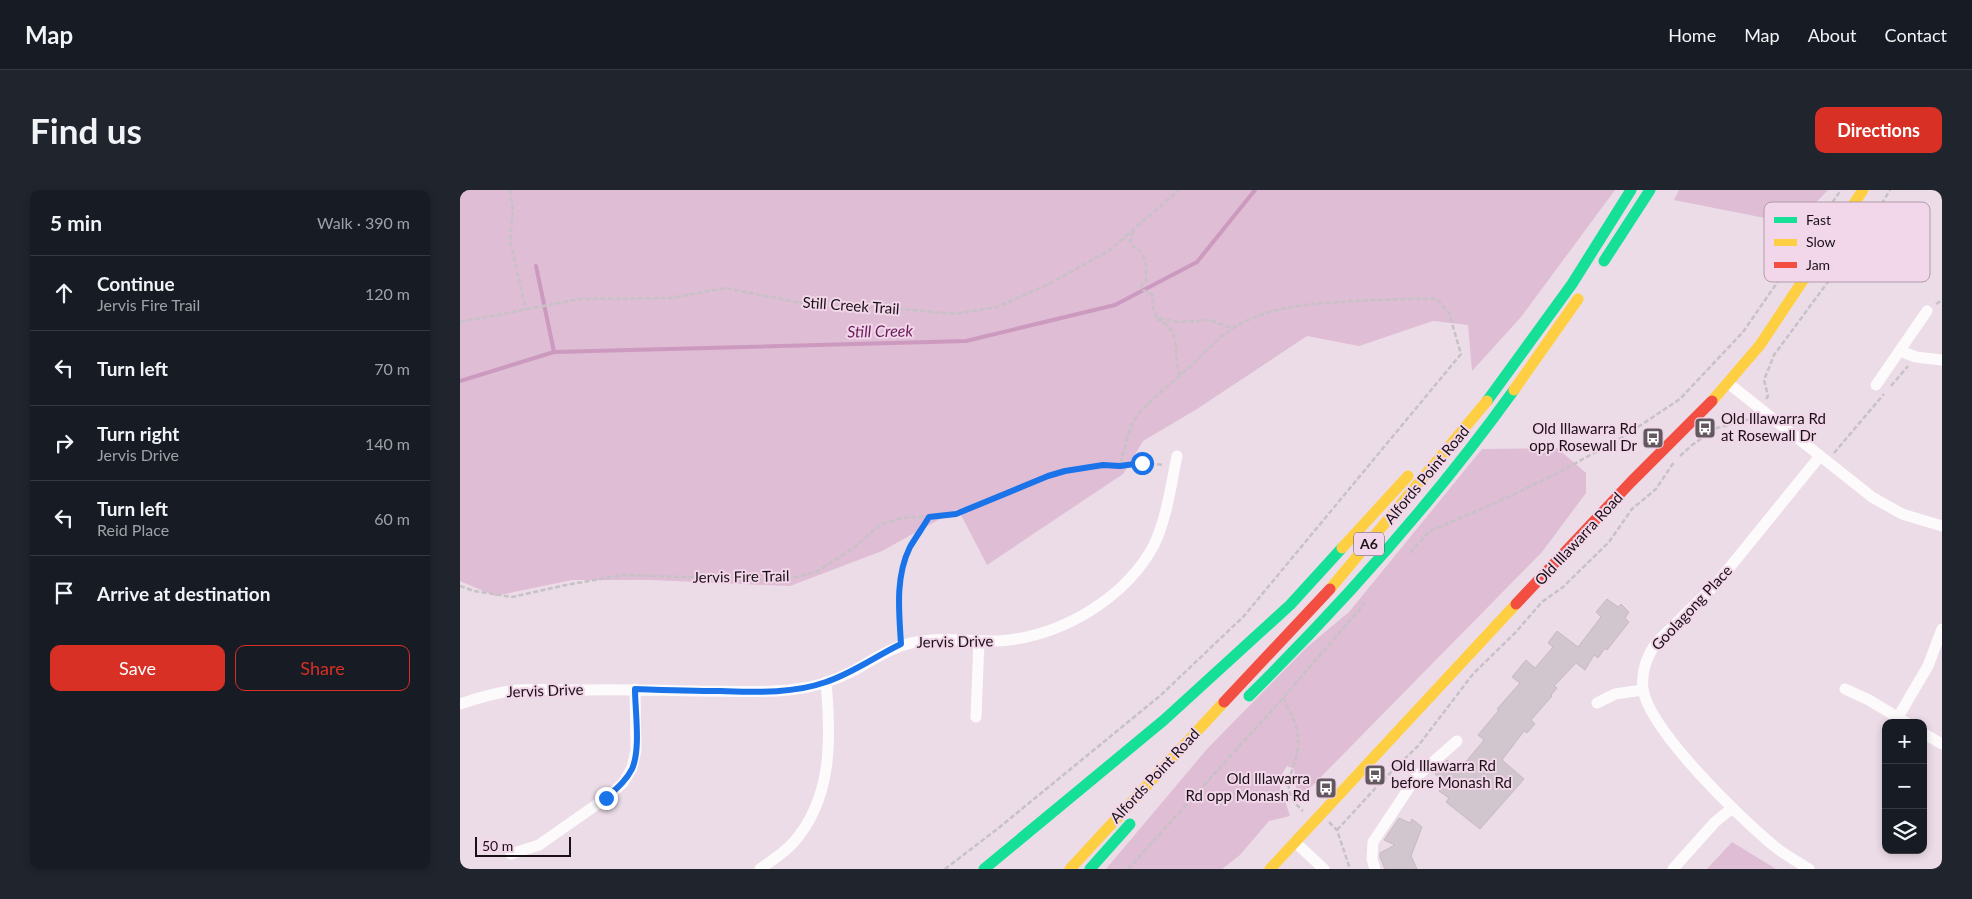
<!DOCTYPE html>
<html lang="en">
<head>
<meta charset="utf-8">
<style>
	body { margin:0; font-family:Lato,sans-serif; background:#20242c; color:#f1f3f6 }
	.controls { position:absolute; right:15px; bottom:15px; display:grid; overflow:hidden; border-radius:10px; box-shadow:0 2px 8px #0003 }
	.controls button { width:45px; height:45px; display:grid; place-items:center; padding:0; border:0; border-bottom:1px solid #363941; background:#171b24; color:#f1f3f6; font:25px sans-serif }
	.scale { position:absolute; left:15px; bottom:12px; width:96px; box-sizing:border-box; padding-left:5px; border:2px solid #1a1117; border-top:0; font-size:14px; line-height:18px; white-space:nowrap; color:#1a1117; -webkit-text-stroke:4px #f2d6e9; paint-order:stroke }
	.stop { position:absolute; width:15px; height:15px; margin:-11px; border:4px solid #1a73e8; border-radius:50%; background:#fff }
	.stop.end { background:#1a73e8; border-color:#fff; box-shadow:0 1px 5px #0008 }
	.list { margin:0; padding:0; list-style:none }
	h2 { display:flex; justify-content:space-between; align-items:center; height:65px; margin:0; padding:0 20px; font-size:21px }
	h2 small { font-size:16px; font-weight:400; color:#9ea1a6 }
	.list li { display:grid; grid-template-columns:32px 1fr auto; gap:15px; align-items:center; box-sizing:border-box; height:75px; padding:0 20px; border-top:1px solid #363941 }
	.list b { display:block; font-size:19px; white-space:nowrap }
	.list p { margin:0; font-size:16px; white-space:nowrap; color:#9ea1a6 }
	.list em { font-size:16px; font-style:normal; color:#9ea1a6 }
	.actions { display:flex; gap:10px; padding:15px 20px }
	.actions a { flex:1; padding:11px 0; border:1px solid #d93025; border-radius:10px; text-align:center; font-size:18px; color:#d93025 }
	.actions .main { background:#d93025; color:#fff }
	.icon { flex:none; width:28px; height:28px; fill:none; stroke:currentColor; stroke-width:2; stroke-linecap:round; stroke-linejoin:round }
	.map { position:relative; flex:none; width:1482px; height:679px; overflow:hidden; border-radius:10px }
	header { display:flex; align-items:center; gap:30px; box-sizing:border-box; height:70px; padding:0 25px; background:#171b24; border-bottom:1px solid #363941 }
	header strong { font-size:24px }
	nav { display:flex; gap:28px; margin-inline-start:auto; font-size:18px }
	.intro { display:flex; align-items:center; justify-content:space-between; box-sizing:border-box; height:120px; padding:0 30px }
	h1 { margin:0; font-size:35px }
	.button { padding:12px 22px; border-radius:10px; background:#d93025; color:#fff; font-size:18px; font-weight:700 }
	main { display:flex; gap:30px; padding:0 30px }
	aside { flex:1; background:#171b24; border-radius:10px; box-shadow:0 2px 8px #0003 }
	.map>svg:first-child { display:block }
</style>
</head>
<body>
<header>
<strong>Map</strong>
<nav><a>Home</a><a>Map</a><a>About</a><a>Contact</a></nav>
</header>
<div class="intro"><h1>Find us</h1><a class="button">Directions</a></div>
<main>
<aside>
<h2>5 min<small>Walk · 390 m</small></h2>
<ul class="list">
<li><svg class="icon" aria-label="ahead" viewBox="0 0 24 24"><path d="M12 20V5M6 11l6-6 6 6"/></svg><div><b>Continue</b><p>Jervis Fire Trail</p></div><em>120 m</em></li>
<li><svg class="icon" aria-label="left" viewBox="0 0 24 24"><path d="M17 20v-9H6M10 6l-5 5 5 5"/></svg><div><b>Turn left</b></div><em>70 m</em></li>
<li><svg class="icon" aria-label="right" viewBox="0 0 24 24"><path d="M7 20v-9h11M14 6l5 5-5 5"/></svg><div><b>Turn right</b><p>Jervis Drive</p></div><em>140 m</em></li>
<li><svg class="icon" aria-label="left" viewBox="0 0 24 24"><path d="M17 20v-9H6M10 6l-5 5 5 5"/></svg><div><b>Turn left</b><p>Reid Place</p></div><em>60 m</em></li>
<li><svg class="icon" aria-label="arrive" viewBox="0 0 24 24"><path d="M6 21V4h12l-3 4 3 4H6"/></svg><div><b>Arrive at destination</b></div></li>
</ul>
<div class="actions"><a class="main">Save</a><a>Share</a></div>
</aside>
<div class="map">
<svg width="1482" height="679" viewBox="0 0 1482 679">
	<rect width="100%" height="100%" fill="#ecdce7"/>
	<path fill="#dfbdd5" d="M0,0H1155L1061,127L1012,181L1008,135L973,131L899,156L847,146L737,219L683,251L663,284L527,375L498,319L422,361L330,396L191,390H112L35,406L0,391Z
		M1219,0H1368L1335,34L1214,10Z
		M1097,258L1126,283V303L1082,362L852,596L837,605L834,579L827,576L818,590L830,626L809,631L780,665L762,679H646L747,559L847,457L889,422L1022,259Z
		M1272,652L1316,679H1247Z"/>
	<g fill="none" stroke-linecap="round" stroke-linejoin="round">
		<path stroke="#cc9abf" stroke-width="4" d="M76,76L94,162
			M0,191L94,162L506,151L655,115L737,72L795,0"/>
	</g>
	<path fill="#d2c6ce" stroke="#c6b9c2" d="M1147,409L1158,417L1161,414L1169,422L1165,428L1169,432L1147,460L1145,458L1138,468L1134,465L1125,480L1116,473L1094,496L1097,498L1091,505L1092,506L1071,530L1075,534L1067,543L1064,541L1042,570L1064,589L1020,639L986,612L989,608L979,601L986,592L975,584L987,570L999,580L1024,550L1018,545L1039,520L1037,519L1060,493L1052,487L1066,470L1075,478L1093,457L1088,453L1097,441L1118,457L1141,427L1136,422Z
		M939,628L950,633L952,629L962,637L951,666L957,679H925L920,667V663L935,655L924,650Z"/>
	<g fill="none" stroke-linecap="round" stroke-linejoin="round">
		<path stroke="#c6c2c5" stroke-width="2.5" stroke-dasharray="5 2.5" stroke-linecap="butt" d="M50,0L53,20L50,50L66,120
			M673,41L670,53C673,57 676,57 680,61C687,69 686,81 686,90L681,96L683,100L693,105L692,116L697,128L720,132L749,130L772,138
			M1476,114L1482,110
			M697,129C700,131 705,133 707,135C721,148 713,171 720,186
			M0,132L120,109L211,108L265,98L356,116L419,117L495,124L537,117L591,93L650,60L719,0
			M1431,196L1448,176
			M1306,209L1308,206L1304,190L1314,165L1401,47L1430,0
			M1374,263L1424,204
			M1220,266L1232,255L1257,238L1290,229L1292,227
			M950,363L970,341L1044,309L1094,285L1163,247L1220,209L1283,142L1381,0
			M0,396L14,401L52,407L106,395L163,385L323,390L356,382L395,357L420,335L442,328L496,324L588,286L605,281L643,275L660,276
			M440,445V390L450,359L469,328
			M823,508C831,524 840,539 838,557C835,585 816,597 843,621
			M869,632L877,640L890,679
			M877,640L921,592L958,556L1013,484L1055,443L1082,412L1103,397L1149,352L1172,319L1196,299L1214,272
			M485,679L536,640L701,505L784,426L1001,164L989,123L977,109C949,108 921,110 893,111C852,114 808,115 772,139C753,151 741,168 724,182C712,193 686,213 677,226C668,238 664,262 660,276L682,273L704,275
			M668,679L823,508L904,414"/>
		<path stroke="#fcfafb" stroke-width="11" d="M1440,161L1456,167L1482,170
			M1268,193L1412,307L1442,324L1482,336
			M1416,195L1467,121
			M1385,499L1409,510L1447,533
			M1137,513L1155,504L1183,500
			M0,514C18,508 38,502 57,500C78,499 99,500 120,500C159,499 198,500 237,501C268,501 298,503 329,500C351,498 374,491 393,481C416,468 434,455 461,451C490,446 520,454 549,450C606,443 666,407 694,355C707,327 711,295 717,266
			M516,527L519,451
			M1438,527L1468,476L1482,439
			M1463,543L1482,554
			M836,653L864,679
			M51,664L79,655L146,608L163,593L172,578L176,560L175,499
			M300,679C311,671 324,663 333,653C373,608 371,548 366,492
			M915,679L912,669L913,652L957,586L997,551
			M1213,679L1255,632L1271,619
			M1349,679C1338,672 1325,665 1314,656C1281,629 1189,540 1183,499C1181,482 1187,466 1196,453L1257,393L1360,266"/>
		<path stroke="#16e098" stroke-width="11" d="M1144,71L1190,0
			M1027,211L1112,94L1171,0
			M789,506C886,410 974,311 1054,200
			M524,679L704,530L830,415L882,358
			M630,679L670,634"/>
		<path stroke="#ffcf43" stroke-width="11" d="M1054,200L1118,109
			M1252,211L1300,155L1403,0
			M882,358L948,286
			M870,399L1027,211
			M610,679L764,512
			M810,679L1056,414"/>
		<path stroke="#f24e42" stroke-width="11" d="M1056,414L1171,292L1252,211
			M764,512L870,399"/>
	</g>
	<g fill="none" stroke-linecap="round" stroke-linejoin="round">
		<path stroke="#1a73e8" stroke-width="6" d="M146,608C156,599 166,591 172,579C181,559 175,521 175,499C203,500 231,501 260,501C295,502 332,504 366,492C393,483 416,466 441,454C439,422 435,387 450,357C456,347 463,337 469,327L496,324L588,286L605,281L643,275L660,276L682,273"/>
	</g>
	<defs>
		<g id="bus-square" transform="scale(1.125)"><rect x="-9" y="-9" width="18" height="18" rx="4" fill="#645860" stroke="#f2d6e9"/><path d="M-5-6H5V4H4V6H2V4H-2V6H-4V4H-5ZM-3.5-4V0h7V-4ZM-3.5 1.2v1.5H-2V1.2ZM2 1.2v1.5H3.5V1.2Z" fill="#fff"/></g>
	</defs>
	<g fill-rule="evenodd">
		<use href="#bus-square" x="1245" y="238"/>
		<use href="#bus-square" x="1193" y="248"/>
		<use href="#bus-square" x="915" y="585"/>
		<use href="#bus-square" x="866" y="598"/>
	</g>
	<g text-anchor="middle" stroke-width="4" stroke-linejoin="round" paint-order="stroke">
		<rect fill="#f2d6e9" stroke="#5b4c56" stroke-width="1" x="894" y="342.5" width="30" height="23" rx="4"/>
		<g font-size="14" font-weight="bold" fill="#1a1117">
			<text x="909" y="359">A6</text>
		</g>
		<g font-size="15" fill="#1a1117" stroke="#f2d6e9">
			<text transform="translate(391 116) rotate(4)" y="5">Still Creek Trail</text>
			<text transform="translate(967 285) rotate(-50)" y="5">Alfords Point Road</text>
			<text transform="translate(1119 349) rotate(-47)" y="5">Old Illawarra Road</text>
			<text transform="translate(281 387) rotate(-1)" y="5">Jervis Fire Trail</text>
			<text transform="translate(1232 418) rotate(-47)" y="5">Goolagong Place</text>
			<text transform="translate(495 452) rotate(-1)" y="5">Jervis Drive</text>
			<text transform="translate(85 501) rotate(-2)" y="5">Jervis Drive</text>
			<text transform="translate(695 586) rotate(-47)" y="5">Alfords Point Road</text>
		</g>
		<g font-size="15" fill="#1a1117" stroke="#f2d6e9" text-anchor="start">
			<text x="1261" y="234">Old Illawarra Rd<tspan x="1261" dy="17">at Rosewall Dr</tspan></text>
			<text x="1177" y="244" text-anchor="end">Old Illawarra Rd<tspan x="1177" dy="17">opp Rosewall Dr</tspan></text>
			<text x="931" y="581">Old Illawarra Rd<tspan x="931" dy="17">before Monash Rd</tspan></text>
			<text x="850" y="594" text-anchor="end">Old Illawarra<tspan x="850" dy="17">Rd opp Monash Rd</tspan></text>
		</g>
		<g font-size="16" font-style="italic" fill="#691b59" stroke="#f2d6e9">
			<text transform="translate(420 141) rotate(-1)" y="6">Still Creek</text>
		</g>
	</g>
	<rect x="1304" y="12" width="166" height="80" rx="8" fill="#f2d6e9" stroke="#b19baa" stroke-width="1"/>
	<rect x="1314" y="27" width="23" height="6" fill="#16e098"/>
	<rect x="1314" y="49" width="23" height="7" fill="#ffcf43"/>
	<rect x="1314" y="72" width="23" height="6" fill="#f24e42"/>
	<g font-size="14" fill="#1a1117">
		<text x="1346" y="35">Fast</text>
		<text x="1346" y="57">Slow</text>
		<text x="1346" y="80">Jam</text>
	</g>
</svg>
<div class="controls">
<button>+</button>
<button>−</button>
<button><svg class="icon" aria-label="layers" viewBox="0 0 24 24"><path d="M12 4l9 5-9 5-9-5zM3 14l9 5 9-5"/></svg></button>
</div>
<div class="scale">50 m</div>
<div class="stop" style="left:682px;top:273px"></div>
<div class="stop end" style="left:146px;top:608px"></div>
</div>
</main>
</body>
</html>
